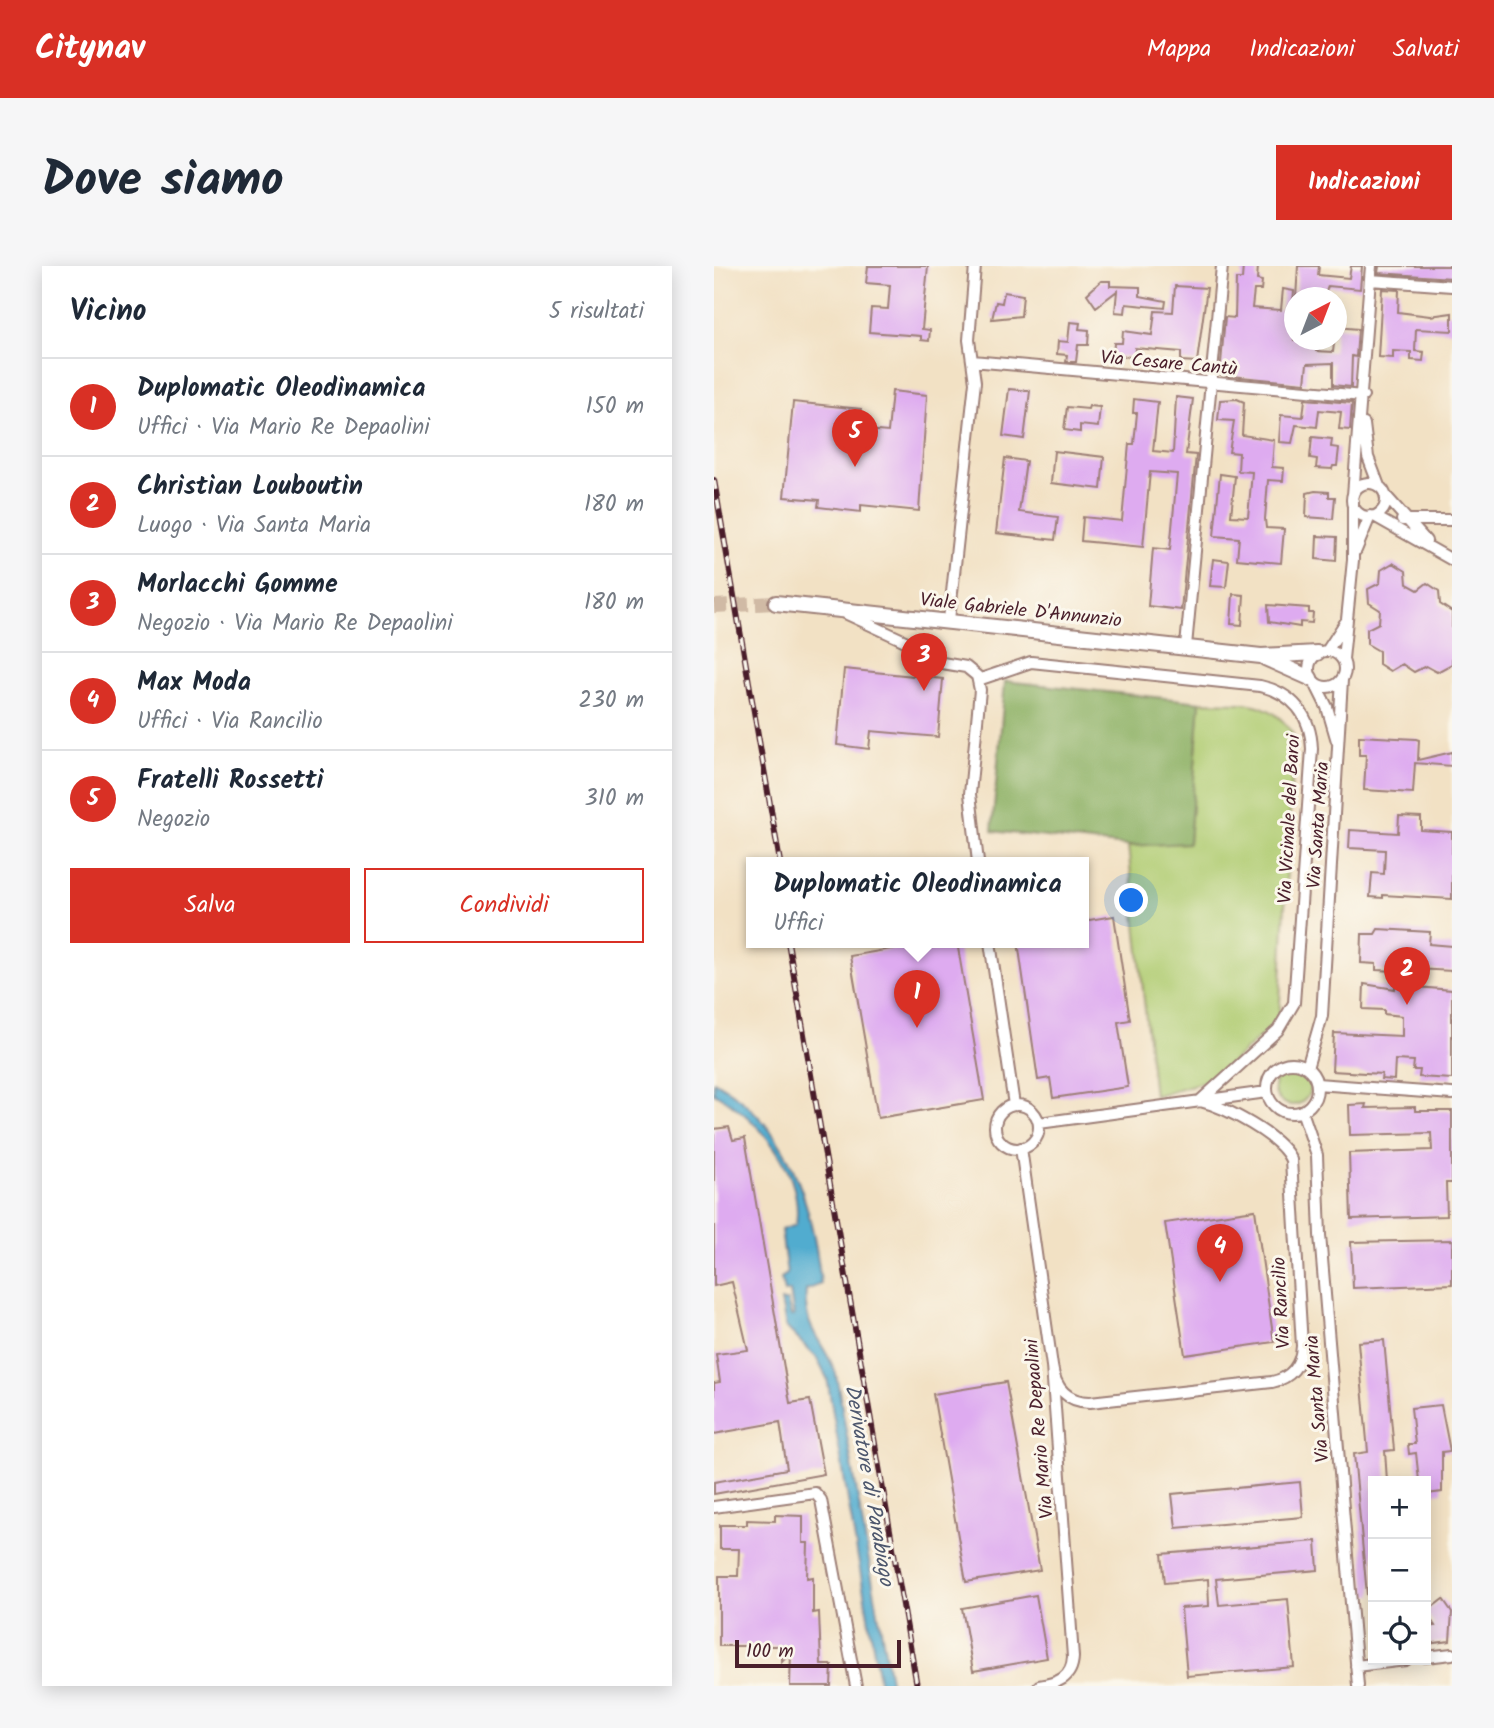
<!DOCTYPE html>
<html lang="it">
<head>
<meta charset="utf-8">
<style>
	body { margin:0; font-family:Kalam,sans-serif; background:#f6f6f7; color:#1f2937 }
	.controls { position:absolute; right:21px; bottom:21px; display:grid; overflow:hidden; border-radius:0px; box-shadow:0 4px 18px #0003 }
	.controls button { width:63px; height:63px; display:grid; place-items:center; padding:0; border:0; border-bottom:2px solid #e0e1e3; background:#fff; color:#1f2937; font:35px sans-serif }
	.compass { position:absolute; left:570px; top:21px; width:63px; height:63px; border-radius:50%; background:#fff; box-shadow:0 4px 18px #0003; rotate:42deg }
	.scale { position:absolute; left:21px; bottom:18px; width:166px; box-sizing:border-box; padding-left:7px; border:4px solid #4a1f2b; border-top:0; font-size:19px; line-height:24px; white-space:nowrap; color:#4a1f2b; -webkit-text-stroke:5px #fbf7ec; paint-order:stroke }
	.you { position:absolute; left:418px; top:635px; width:24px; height:24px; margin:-18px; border:5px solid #fff; border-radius:50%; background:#1a73e8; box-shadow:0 0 0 10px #1a73e833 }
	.badge { display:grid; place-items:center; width:46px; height:46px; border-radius:50%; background:#d93025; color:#fff; font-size:23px; font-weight:700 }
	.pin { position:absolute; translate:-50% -58px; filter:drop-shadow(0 2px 4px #0008) }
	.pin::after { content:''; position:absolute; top:37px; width:24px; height:21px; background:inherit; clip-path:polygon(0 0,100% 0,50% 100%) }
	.popup { position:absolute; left:32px; top:591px; width:343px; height:91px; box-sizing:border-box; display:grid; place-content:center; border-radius:0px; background:#fff; filter:drop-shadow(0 2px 5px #0005); font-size:23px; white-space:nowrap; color:#747a83 }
	.popup b { font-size:26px; color:#1f2937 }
	.popup::after { content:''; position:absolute; left:50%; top:100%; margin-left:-14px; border:14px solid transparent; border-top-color:#fff }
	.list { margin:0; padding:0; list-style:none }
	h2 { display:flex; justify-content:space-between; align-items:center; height:91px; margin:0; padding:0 28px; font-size:30px }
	h2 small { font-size:23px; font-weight:400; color:#747a83 }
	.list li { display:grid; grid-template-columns:46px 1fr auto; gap:21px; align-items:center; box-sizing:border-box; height:98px; padding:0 28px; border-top:2px solid #e0e1e3 }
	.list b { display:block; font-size:26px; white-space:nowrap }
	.list p { margin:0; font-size:23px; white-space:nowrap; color:#747a83 }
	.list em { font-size:23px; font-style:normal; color:#747a83 }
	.actions { display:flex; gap:14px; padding:21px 28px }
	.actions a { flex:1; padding:16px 0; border:2px solid #d93025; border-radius:0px; text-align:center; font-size:24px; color:#d93025 }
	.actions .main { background:#d93025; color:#fff }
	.icon { flex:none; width:38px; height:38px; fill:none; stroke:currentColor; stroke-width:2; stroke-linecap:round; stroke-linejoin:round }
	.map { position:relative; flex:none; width:738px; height:1420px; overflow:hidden; border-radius:0px }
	header { display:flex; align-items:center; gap:42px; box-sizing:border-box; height:98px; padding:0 35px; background:#d93025; color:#fff }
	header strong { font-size:33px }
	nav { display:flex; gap:38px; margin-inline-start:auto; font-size:24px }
	.intro { display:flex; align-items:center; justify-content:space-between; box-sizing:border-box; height:168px; padding:0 42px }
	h1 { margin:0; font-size:49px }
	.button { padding:18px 32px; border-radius:0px; background:#d93025; color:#fff; font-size:24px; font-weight:700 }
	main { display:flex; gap:42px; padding:0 42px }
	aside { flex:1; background:#fff; border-radius:0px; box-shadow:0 4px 18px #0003 }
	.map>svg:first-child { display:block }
</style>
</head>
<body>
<header>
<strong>Citynav</strong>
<nav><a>Mappa</a><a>Indicazioni</a><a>Salvati</a></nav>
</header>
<div class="intro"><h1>Dove siamo</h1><a class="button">Indicazioni</a></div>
<main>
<aside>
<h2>Vicino<small>5 risultati</small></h2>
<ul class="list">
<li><span class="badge">1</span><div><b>Duplomatic Oleodinamica</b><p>Uffici · Via Mario Re Depaolini</p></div><em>150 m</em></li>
<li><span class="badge">2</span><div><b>Christian Louboutin</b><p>Luogo · Via Santa Maria</p></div><em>180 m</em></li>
<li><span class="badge">3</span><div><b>Morlacchi Gomme</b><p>Negozio · Via Mario Re Depaolini</p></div><em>180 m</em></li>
<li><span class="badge">4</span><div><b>Max Moda</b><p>Uffici · Via Rancilio</p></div><em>230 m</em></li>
<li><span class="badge">5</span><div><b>Fratelli Rossetti</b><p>Negozio</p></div><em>310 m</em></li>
</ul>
<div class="actions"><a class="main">Salva</a><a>Condividi</a></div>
</aside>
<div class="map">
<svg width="738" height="1420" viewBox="0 0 738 1420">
	<rect width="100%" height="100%" fill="#fbf7ec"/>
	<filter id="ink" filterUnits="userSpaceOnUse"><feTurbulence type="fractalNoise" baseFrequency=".0143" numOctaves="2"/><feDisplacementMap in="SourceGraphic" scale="14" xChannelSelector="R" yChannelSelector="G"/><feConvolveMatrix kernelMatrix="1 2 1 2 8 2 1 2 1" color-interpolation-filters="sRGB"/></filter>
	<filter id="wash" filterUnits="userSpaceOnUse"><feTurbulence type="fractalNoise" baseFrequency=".00686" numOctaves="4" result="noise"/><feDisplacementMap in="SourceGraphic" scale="28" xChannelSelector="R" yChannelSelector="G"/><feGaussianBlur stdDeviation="1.57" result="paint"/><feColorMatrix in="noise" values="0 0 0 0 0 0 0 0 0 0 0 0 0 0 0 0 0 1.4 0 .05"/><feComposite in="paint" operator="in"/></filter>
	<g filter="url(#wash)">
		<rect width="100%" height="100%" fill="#f2e1c4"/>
		<path fill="#b0cc72" stroke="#7d764e" stroke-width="2" d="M486,436C528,438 556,430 580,470L565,754L499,813L440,830L414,580L475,576Z
			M560 821a18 18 0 1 1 36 0a18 18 0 1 1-36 0Z"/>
		<path fill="#8cb064" stroke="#6b6848" stroke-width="2" d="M291,415L486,436L475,577L414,580L278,565Z"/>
		<path fill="#51accf" stroke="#4e667d" stroke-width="2" d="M0,815C76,859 98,936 107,1018L92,1024C89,1066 110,1074 122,1108L177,1420H166L113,1112L102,1091L72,1061L67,1035H73L77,1050H80L76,1025L70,1026L67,1012L73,1008L67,964L82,959C90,904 45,853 0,827Z"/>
		<g id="blocks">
			<path fill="#deabf0" d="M154,0H214L208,63L216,64L215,75L207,74V70L155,66L157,42L174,43L176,19L152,17Z
				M529,0H544L543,14L548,15L547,24H540L538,42L567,44L569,23L580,25L577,57H580V74H600L602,85L619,86L622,61L644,63L642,91L638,90L637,121L619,119V97L593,98L591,117L506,109L511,51L521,52L522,13H528Z
				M584,0H605L604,9L635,12L637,0H648L646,23L614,20L610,32H582Z
				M665,0H738V12L664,7Z
				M387,15H396V20L426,21V30L452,35L451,42L412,38L411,47L401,46L403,25L382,41L373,28Z
				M461,20L493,22L483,96L467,95V86L421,82L420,91L399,90L400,77H408L409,65L438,69L441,45L459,46Z
				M668,23L685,24L684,46L716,50L738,47V65L702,63L701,85L710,86L709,95L697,94V86L679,85V92L664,91Z
				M290,26L309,29L307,50L278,53L282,36L288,37Z
				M356,56L366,57L365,63L375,64L374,79H364L362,96H352L353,89L343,88L344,75L354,76Z
				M295,123L316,125L310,173L289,170Z
				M178,125L213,129L205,245L147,239V246L104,241L105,234L70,231L79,136L147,143L146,150L154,151L152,164L174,166Z
				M462,131L479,133L472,188L482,189L467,344L434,340L439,282L456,284L463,208L436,206L429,281L367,275L369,251L408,255L415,178H420L423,147H419L420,133L444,136L439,185L459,187Z
				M523,133L530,136L528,169L560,174L558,201L570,202L569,215L554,214L551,253L552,262L570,263L567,297L523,293L525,272L500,270L506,208L521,210L517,250L534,251L538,206L524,205L525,187L515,186L520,155L504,154L506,134Z
				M591,133L638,137L636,164L625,163L627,146L605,144L603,161L582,159L578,177L565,176L567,149L589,151Z
				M375,140L386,141L384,161L366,159V166L350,164L353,141L374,143Z
				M598,171L618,173L617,181L625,182L623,200H619L618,203L602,202L603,193L596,192Z
				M340,185L390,191L387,223L337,217Z
				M291,192L312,195L305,246L344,251L341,274L282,267Z
				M601,225L615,226V231H621L619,253L592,251L593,227Z
				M603,270L623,271L622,295L602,293Z
				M499,293L515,295L512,321L496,320Z
				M679,297L692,305L693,318L704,324L713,317L725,325L726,338L738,346V398L723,406L712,400L700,406L688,398L676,405L665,398V385L653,378V363L665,357L666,344L655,337L654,323L666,317L667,304Z
				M519,328L530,329L528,359L517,358Z
				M554,339L595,342V347H599L598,357L586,356V361L555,356Z
				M130,403L229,413L224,471L157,465L155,483L123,479Z
				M645,470L702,473L705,474L704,494L738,486V500L701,497L699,527L650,524L652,489H645Z
				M685,550L707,551V564L738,566V633L669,629V632L656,631L658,607L670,608L671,584L635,582L636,564L684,567Z
				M400,650L416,754L404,756L414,821L339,832L336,812L324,814L304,676H369V655Z
				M664,663L716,666L715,678L738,680V705L703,703V721L738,724V813L705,811L706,804H699L700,795L681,794L680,814L667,813L668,808L618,805L620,767L688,770V750L670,748V744L649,743L650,718L681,723L682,705L662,704V698L647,697L648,668H661Z
				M217,676H243L270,834L164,852L136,690Z
				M652,838L651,842L701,841V845H738V917H732L733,950L637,953L635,887L718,884L717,867L636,869L635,839Z
				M15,861L19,874L31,872L76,1137L96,1134L110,1208L0,1228V1216L73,1203L66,1156L0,1168V1117L6,1116L2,1088L34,1084L18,1016L0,1020V863Z
				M541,944L560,1076L471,1089L451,957Z
				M738,974V1018L639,1022L637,976Z
				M670,1074L680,1184L671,1185L673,1215H659V1329H653L640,1188L654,1186L644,1076Z
				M292,1116L326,1304L252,1316L219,1128Z
				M727,1139L736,1185L728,1186V1226L712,1228V1215H705L702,1187L695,1188L694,1178H701L697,1142Z
				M586,1216L589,1251L462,1262L458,1228Z
				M61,1249L89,1250V1277H94L93,1312L99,1311V1347L105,1346L107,1399H118L117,1420H76L77,1386L68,1396V1380H5V1310H24L25,1283H6V1259H33V1254L61,1255Z
				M602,1275L604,1304L502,1313L505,1339L574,1333L580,1401L473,1410L467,1342L495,1340L494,1313L451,1317L448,1288Z
				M322,1329L333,1392L259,1405L248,1342Z
				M729,1333L738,1346L736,1375L712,1378V1361L721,1360L712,1346Z"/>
		</g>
	</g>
	<g filter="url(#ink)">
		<use href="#blocks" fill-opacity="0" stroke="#9e8078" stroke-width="2"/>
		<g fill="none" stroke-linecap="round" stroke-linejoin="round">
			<path stroke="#d0baa5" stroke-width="14" stroke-dasharray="14 7" stroke-linecap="butt" d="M0,340L62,337"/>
			<g stroke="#9e8078" stroke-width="14">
				<path id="minor" d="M656,14L738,20
					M258,95L649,130
					M650,158L654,191L665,220
					M638 234a17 17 0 1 1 34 0a17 17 0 1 1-34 0Z
					M639,229L657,0
					M672,230L712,275
					M660,250L738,294
					M688,254H738
					M642,284L656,250
					M133,348L204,381L228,397L252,401L263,410L266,424L256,528L264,596
					M235,354L261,116L255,74L261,0
					M472,380L508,0
					M595 403a18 18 0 1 1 36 0a18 18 0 1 1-36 0Z
					M613,385L631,357
					M629,393L639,294V235
					M264,414L317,396L546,420C578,427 597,449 598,483L580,737L564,764L486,835
					M602,419L613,441L623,475
					M276,676L300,839
					M553 822a25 25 0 1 1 50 0a25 25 0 1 1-50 0Z
					M593,802L608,750L628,414
					M603,818L738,828
					M281 861a22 22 0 1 1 44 0a22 22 0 1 1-44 0Z
					M588,845L603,889L606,969L644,1420
					M325,857L553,826
					M307,882L338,1100L359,1391C358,1413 343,1417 325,1420
					M338,1100C341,1122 353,1136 376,1136L558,1116C577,1112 587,1099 588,1080L577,894C567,870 511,841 486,835
					M0,1241L101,1227L107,1234L142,1420
					M712,1391L738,1388
					M642,1400L692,1394"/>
			</g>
			<g stroke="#9e8078" stroke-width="18">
				<path id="major" d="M62,337L547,390L603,387
					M551,392L596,412"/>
			</g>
			<use href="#minor" stroke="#fff" stroke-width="10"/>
			<use href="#major" stroke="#fff" stroke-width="14"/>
			<g stroke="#4a1f2b" stroke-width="6">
				<path id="rail" d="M0,214L66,596
					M74,676L203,1420"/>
			</g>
			<use href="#rail" stroke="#fbf7ec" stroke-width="3.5" stroke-dasharray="10" stroke-linecap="butt"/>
		</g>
	</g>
	<g text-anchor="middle" stroke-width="6" stroke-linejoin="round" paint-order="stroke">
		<g font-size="19" fill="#4a1f2b" stroke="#fbf7ec">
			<text transform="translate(455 96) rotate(5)" y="7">Via Cesare Cantù</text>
			<text transform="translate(307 343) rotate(6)" y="7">Viale Gabriele D'Annunzio</text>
			<text transform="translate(574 553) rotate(-87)" y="7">Via Vicinale del Baroi</text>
			<text transform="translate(603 559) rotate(-86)" y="7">Via Santa Maria</text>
			<text transform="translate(566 1037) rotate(-93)" y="7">Via Rancilio</text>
			<text transform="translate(602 1133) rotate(-95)" y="7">Via Santa Maria</text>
			<text transform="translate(324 1163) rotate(-95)" y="7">Via Mario Re Depaolini</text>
		</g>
		<g font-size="21" font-style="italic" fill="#4d576d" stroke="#fbf7ec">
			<text transform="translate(156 1219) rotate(80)" y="7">Derivatore di Parabiago</text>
		</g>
	</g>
</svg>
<div class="controls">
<button>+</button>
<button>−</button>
<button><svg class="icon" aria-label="locate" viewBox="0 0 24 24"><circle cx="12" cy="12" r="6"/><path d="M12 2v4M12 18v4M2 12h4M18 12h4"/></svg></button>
</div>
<svg class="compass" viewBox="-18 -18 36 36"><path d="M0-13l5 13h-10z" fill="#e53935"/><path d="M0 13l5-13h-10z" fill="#747a83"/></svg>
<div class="scale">100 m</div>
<div class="you"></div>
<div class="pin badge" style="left:203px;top:762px">1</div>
<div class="popup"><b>Duplomatic Oleodinamica</b>Uffici</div>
<div class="pin badge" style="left:693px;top:739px">2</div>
<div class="pin badge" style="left:210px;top:425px">3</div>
<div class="pin badge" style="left:506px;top:1016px">4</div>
<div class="pin badge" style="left:141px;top:201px">5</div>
</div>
</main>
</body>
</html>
